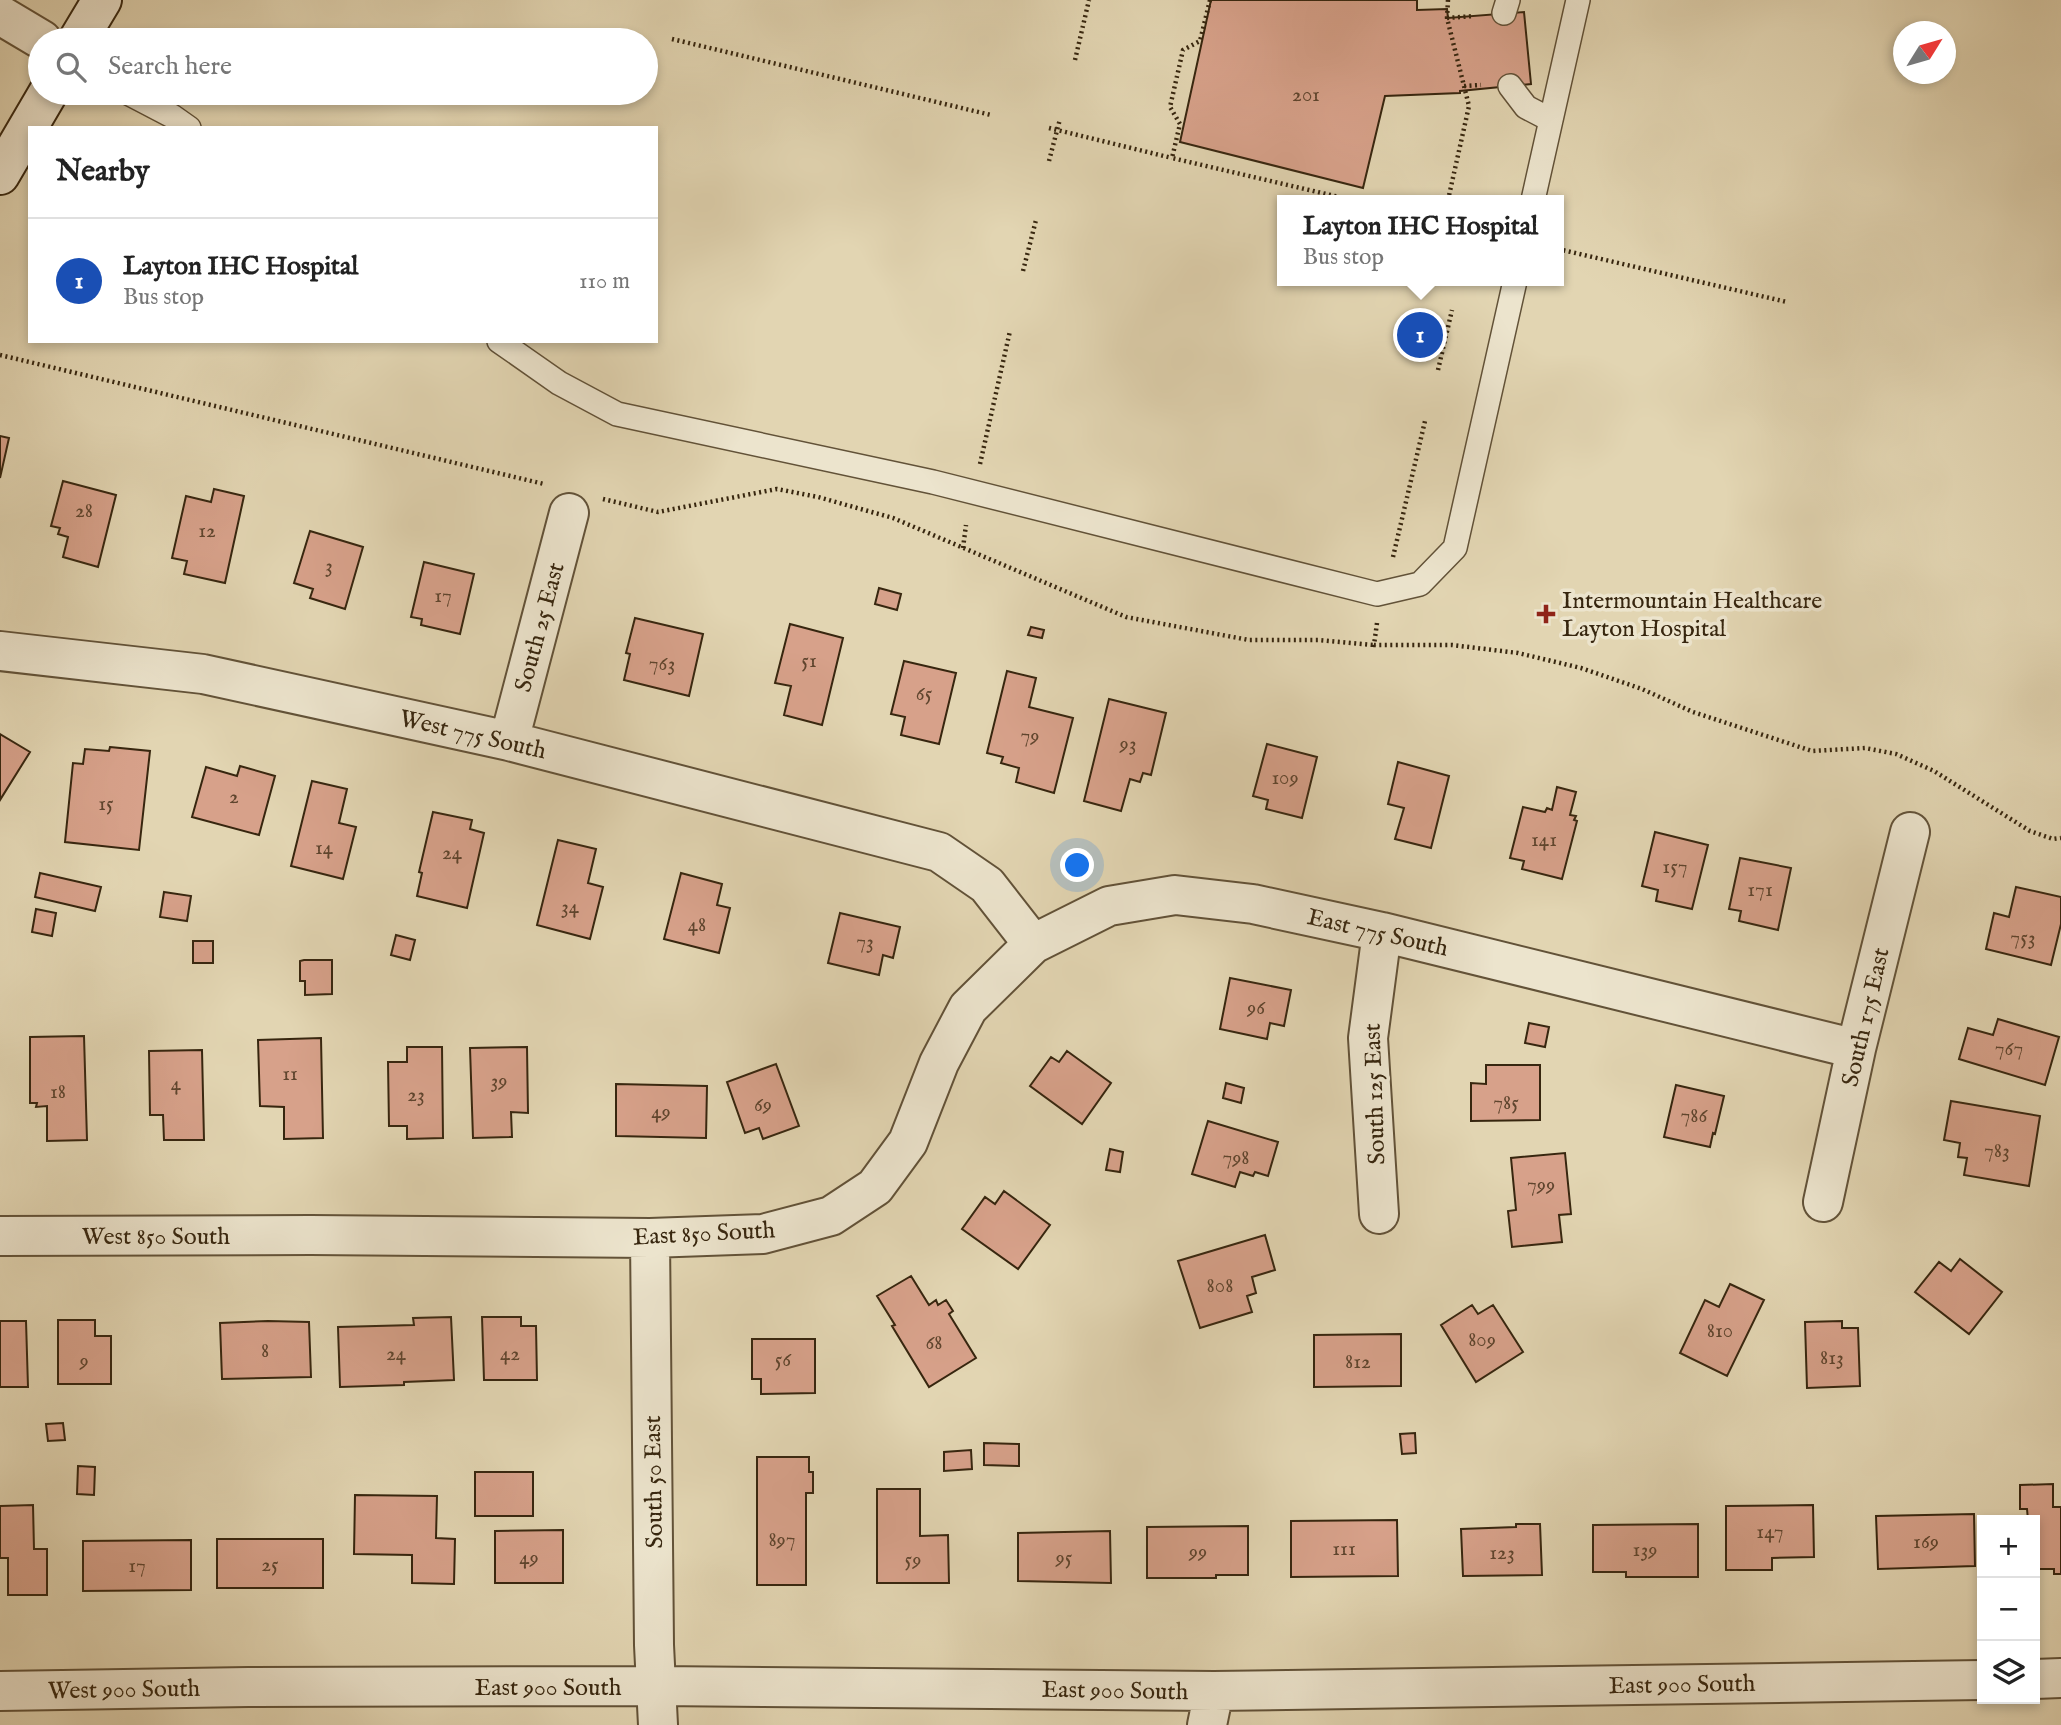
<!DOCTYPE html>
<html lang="en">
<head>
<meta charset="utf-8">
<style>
	body { margin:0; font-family:"IM FELL English",serif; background:#f2f2f2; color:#222 }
	.controls { position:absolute; right:21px; bottom:21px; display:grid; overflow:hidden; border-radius:0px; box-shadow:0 4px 10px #0003 }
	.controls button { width:63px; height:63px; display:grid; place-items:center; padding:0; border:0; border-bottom:2px solid #e0e0e0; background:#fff; color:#222; font:35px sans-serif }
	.compass { position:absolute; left:1893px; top:21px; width:63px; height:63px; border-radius:50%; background:#fff; box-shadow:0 4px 10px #0003; rotate:53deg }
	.you { position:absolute; left:1078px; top:866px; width:24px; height:24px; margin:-18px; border:5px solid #fff; border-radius:50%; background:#1a73e8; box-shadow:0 0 0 10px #1a73e833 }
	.badge { display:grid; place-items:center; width:46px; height:46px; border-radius:50%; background:#b45309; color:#fff; font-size:23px; font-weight:700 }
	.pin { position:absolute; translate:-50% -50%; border:4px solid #fff; box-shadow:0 2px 7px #0006 }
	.popup { position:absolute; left:1277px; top:195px; width:287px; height:91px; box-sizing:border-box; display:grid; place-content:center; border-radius:0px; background:#fff; filter:drop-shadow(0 2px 5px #0005); font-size:23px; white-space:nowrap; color:#767676 }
	.popup b { font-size:26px; color:#222 }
	.popup::after { content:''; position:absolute; left:50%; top:100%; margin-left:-14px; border:14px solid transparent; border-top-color:#fff }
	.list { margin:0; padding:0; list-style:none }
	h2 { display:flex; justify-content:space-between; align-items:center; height:91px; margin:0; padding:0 28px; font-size:30px }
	h2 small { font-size:23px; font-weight:400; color:#767676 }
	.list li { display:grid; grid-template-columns:46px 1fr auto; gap:21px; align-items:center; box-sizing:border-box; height:126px; padding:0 28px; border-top:2px solid #e0e0e0 }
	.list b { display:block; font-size:26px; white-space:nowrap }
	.list p { margin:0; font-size:23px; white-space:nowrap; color:#767676 }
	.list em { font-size:23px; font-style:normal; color:#767676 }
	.icon { flex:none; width:38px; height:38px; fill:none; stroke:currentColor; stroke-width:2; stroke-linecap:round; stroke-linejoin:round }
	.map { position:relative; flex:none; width:2061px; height:1725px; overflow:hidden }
	.search { position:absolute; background:#fff; box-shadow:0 4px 10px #0003; left:28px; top:28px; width:630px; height:77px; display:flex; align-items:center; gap:18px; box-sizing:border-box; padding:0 24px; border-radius:38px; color:#767676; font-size:26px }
	.panel { position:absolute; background:#fff; box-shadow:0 4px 10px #0003; left:28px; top:126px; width:630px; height:217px; border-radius:0px }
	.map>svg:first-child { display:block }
</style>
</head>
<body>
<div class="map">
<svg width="2061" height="1725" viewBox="0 0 2061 1725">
	<rect width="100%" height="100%" fill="#e2d5b2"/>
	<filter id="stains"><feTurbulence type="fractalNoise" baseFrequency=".00286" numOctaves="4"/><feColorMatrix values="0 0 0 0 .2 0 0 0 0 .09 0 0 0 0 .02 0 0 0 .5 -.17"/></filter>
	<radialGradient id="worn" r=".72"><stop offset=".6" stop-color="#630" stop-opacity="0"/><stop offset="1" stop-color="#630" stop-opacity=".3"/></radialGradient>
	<path fill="#d7a18a" stroke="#37260f" stroke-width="2" d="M1211,0H1417V10L1447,9L1448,18L1524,12L1531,84L1460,91V93L1385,96L1363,188L1180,142Z
		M0,436L9,438L0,478Z
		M63,481L116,495L98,567L63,557L68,537L58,534L60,528L51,526Z
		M214,489L244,496L225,583L184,574L187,561L172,558L186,496L211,502Z
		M310,531L363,547L345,609L310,598L313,589L294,583Z
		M424,562L474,574L460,634L421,625L422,619L411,617Z
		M879,588L901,594L897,610L875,604Z
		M635,618L703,634L689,696L624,680L630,654L626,653Z
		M790,624L843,638L822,725L784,715L791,686L775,683Z
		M1031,627L1044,630L1042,638L1028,635Z
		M904,661L956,673L939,744L901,735L905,717L891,714Z
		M1007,671L1036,678L1029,707L1073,718L1054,793L1016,782L1019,768L1001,763L1003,757L987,753Z
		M1109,699L1166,713L1151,775L1143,773L1140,782L1130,779L1121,811L1084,801Z
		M0,734L30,752L0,800Z
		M1267,744L1317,757L1302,818L1266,809L1268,800L1253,796Z
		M110,747L150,751L139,850L65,842L73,763L83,764L85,749L109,751Z
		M1398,762L1449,776L1431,848L1395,839L1404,808L1388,804Z
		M240,766L275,776L259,835L192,817L206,767L237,776Z
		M312,781L347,789L339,823L356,827L343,879L291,866Z
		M1557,787L1576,792L1570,815L1576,816L1574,820L1577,821L1562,879L1522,869L1524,861L1510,858L1523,807L1545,812L1547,808L1552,810Z
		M433,812L472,820L470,829L484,833L467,908L417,896L422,873L419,872Z
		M1655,832L1708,845L1692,909L1656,901L1658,890L1642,886Z
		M558,840L596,849L588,883L603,887L590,939L537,925Z
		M1740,858L1791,868L1778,930L1739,921L1741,911L1729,909Z
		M40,873L101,887L95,911L35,897Z
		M681,873L722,884L717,905L730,908L719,953L664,939Z
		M2016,887L2061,897V924L2051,965L1986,949L1994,913L2009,917Z
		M164,892L191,896L187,921L160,917Z
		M36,909L56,913L52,936L32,932Z
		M840,913L900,927L893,958L883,955L879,975L828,963Z
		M396,935L415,940L410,960L391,955Z
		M193,941H213V963H193Z
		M304,960H332V994L305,995V981H300V961Z
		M1230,978L1291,990L1284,1026L1270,1023L1267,1039L1220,1029Z
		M1998,1019L2059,1037L2045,1085L1959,1059L1968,1028L1993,1035Z
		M1529,1023L1549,1027L1545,1047L1525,1043Z
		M84,1036L87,1140L47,1141V1106L36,1107L37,1103H30V1037Z
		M321,1038L323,1138L284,1139V1107L260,1106L258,1040Z
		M407,1047H442L443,1138L407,1139V1126H389L388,1062H407Z
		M527,1047L528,1113L511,1112L512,1137L473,1138L470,1048Z
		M202,1050L204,1140H164L163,1115H150L149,1051Z
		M1067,1051L1111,1083L1082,1124L1030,1086L1051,1057L1059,1062Z
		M776,1064L799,1126L763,1139L759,1128L745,1133L727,1082Z
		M1486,1065H1540V1120L1471,1121V1083L1486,1084Z
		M1226,1083L1244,1088L1241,1103L1223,1098Z
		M616,1084L707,1086L706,1138L616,1136Z
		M1676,1085L1724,1096L1715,1134L1713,1133L1710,1147L1664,1137Z
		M1951,1101L2040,1116L2029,1186L1964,1175L1967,1158L1958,1157L1960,1143L1944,1140Z
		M1208,1121L1278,1142L1268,1176L1255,1172L1253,1176L1240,1172L1235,1187L1192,1174Z
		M1110,1149L1123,1152L1120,1172L1106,1170Z
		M1565,1153L1571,1214L1559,1215L1562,1242L1512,1247L1508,1211L1516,1210L1511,1158Z
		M1004,1191L1050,1225L1018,1269L962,1229L985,1197L995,1204Z
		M1265,1235L1275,1270L1252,1277L1256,1293L1247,1296L1252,1312L1200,1328L1178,1261Z
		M1960,1259L2002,1292L1969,1334L1915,1292L1939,1262L1951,1271Z
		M911,1276L929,1305L936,1300L938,1305L946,1300L953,1311L949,1314L976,1358L929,1387L892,1326L895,1325L877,1296Z
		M1730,1284L1764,1300L1727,1376L1680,1353L1705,1300L1719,1307Z
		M1472,1305L1478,1314L1493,1305L1523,1352L1476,1382L1441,1325Z
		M451,1317L454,1380L404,1382V1385L340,1387L338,1327L414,1325L413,1318Z
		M482,1317H521V1326H536L537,1380H484Z
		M58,1320H95V1336H111V1384H58Z
		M0,1321H26L28,1387H0Z
		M268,1321L309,1322L311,1377L222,1379L220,1323Z
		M1842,1321V1328H1858L1860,1386L1807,1388L1805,1322Z
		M1401,1334V1386L1314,1387V1335Z
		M752,1339H815V1393L761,1394V1379H752Z
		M63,1423L65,1440L48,1441L46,1424Z
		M1415,1433L1416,1453L1402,1454L1400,1434Z
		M984,1443L1019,1444V1466L984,1465Z
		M971,1450L972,1469L944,1471V1452Z
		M757,1457H809V1472H813V1493H806V1585H757Z
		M78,1466L95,1467L94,1495L77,1494Z
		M475,1472H533V1516H475Z
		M2053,1484V1507H2061V1574H2054V1569H2035V1520H2028L2027,1509H2020V1485Z
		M877,1489H920V1536L948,1535L949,1583H877Z
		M355,1495L437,1496L436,1538L455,1539L454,1584L412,1583V1555L354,1554Z
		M33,1505L34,1549H47V1595H8V1558H0V1506Z
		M1813,1505L1814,1557L1772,1558V1570H1726V1506Z
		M1974,1514L1975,1566L1878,1569L1876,1516Z
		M1397,1520L1398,1576L1291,1577V1521Z
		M1516,1524H1540L1542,1575L1463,1576L1461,1529L1516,1527Z
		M1698,1524V1577H1626V1572H1593V1525Z
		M1248,1526V1575H1216V1578H1147V1527Z
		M563,1530V1583H495V1531Z
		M1110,1531L1111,1583L1018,1581V1533Z
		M217,1539H323V1588H217Z
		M191,1540V1590L83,1591V1541Z"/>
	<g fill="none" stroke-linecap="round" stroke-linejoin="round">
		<g stroke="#625238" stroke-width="26">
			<path id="lane" d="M1504,13L1508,0
				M1510,86L1526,107L1551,120
				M128,93L172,116L189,128
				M1533,200L1578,0
				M499,341L559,383L617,414L933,482L1377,594L1420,584L1455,548L1515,281"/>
		</g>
		<g stroke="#625238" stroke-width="42">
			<path id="street" d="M0,15L42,40
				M0,651L203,674L509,741L939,852L987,885L1033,944
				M509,741L569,513
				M1823,1202L1856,1049L1910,832
				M1379,1214L1368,1038L1382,932
				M0,1236L311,1235L650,1238L763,1234L831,1216L875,1187L908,1142L939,1063L968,1008L1033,944L1109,906L1175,895L1253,904L1382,932L1856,1049
				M650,1238L654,1645L658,1725
				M2035,1679L2061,1678
				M0,1691L248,1687L657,1686L1214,1691L1982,1680
				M1207,1725L1214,1691"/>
		</g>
		<g stroke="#37260f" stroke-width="42">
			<path id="secondary" d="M78,40L102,0
				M0,175L48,93"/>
		</g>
		<path stroke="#37260f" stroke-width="4.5" stroke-dasharray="2 3.5" stroke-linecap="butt" d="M1210,0L1200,41L1183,50L1170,107L1180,124L1172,158L1352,200
			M1448,0L1447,18L1469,106L1448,200
			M1447,18L1474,16
			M672,39L991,115
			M1075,60L1089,0
			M1464,86L1481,85
			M1049,128L1172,158
			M1049,161L1060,119
			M1558,249L1787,302
			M1023,271L1036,220
			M0,355L544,484
			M1438,370L1452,310
			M980,464L1010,331
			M603,499L658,512L777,489L818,497L893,518L1126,617L1249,640H1318L1374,645
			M963,548L966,525
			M1393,557L1425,421
			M1377,623L1374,645H1452L1518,653L1581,668L1642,689L1693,712L1812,751L1865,748L1896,754L1934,771L2030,831L2053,839L2061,838"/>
		<use href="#lane" stroke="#ece4cd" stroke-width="23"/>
		<use href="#street" stroke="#ece4cd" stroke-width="38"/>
		<use href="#secondary" stroke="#ece4cd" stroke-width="38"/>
	</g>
	<path fill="#8f2418" stroke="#ece4cd" stroke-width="2.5" d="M1542.5 603.5h7v7h7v7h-7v7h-7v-7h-7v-7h7z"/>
	<g text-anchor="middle" stroke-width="7" stroke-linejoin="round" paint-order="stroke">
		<g font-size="21" fill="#5f452e">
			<text x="1306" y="101">201</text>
			<text x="84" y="517">28</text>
			<text x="207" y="537">12</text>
			<text x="329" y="572">3</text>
			<text x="443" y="602">17</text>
			<text x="809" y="667">51</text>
			<text x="662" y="670">763</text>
			<text x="924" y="700">65</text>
			<text x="1030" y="742">79</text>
			<text x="1128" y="750">93</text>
			<text x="1285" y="784">109</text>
			<text x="234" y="803">2</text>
			<text x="106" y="810">15</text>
			<text x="1544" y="846">141</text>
			<text x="324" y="854">14</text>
			<text x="452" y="859">24</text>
			<text x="1675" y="873">157</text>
			<text x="1760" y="896">171</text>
			<text x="570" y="913">34</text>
			<text x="697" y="931">48</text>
			<text x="2023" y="944">753</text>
			<text x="865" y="948">73</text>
			<text x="1256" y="1014">96</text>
			<text x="2009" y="1055">767</text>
			<text x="290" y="1080">11</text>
			<text x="499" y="1087">39</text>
			<text x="176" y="1090">4</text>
			<text x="58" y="1098">18</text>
			<text x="416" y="1101">23</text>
			<text x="1506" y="1109">785</text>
			<text x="763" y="1111">69</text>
			<text x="661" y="1118">49</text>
			<text x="1694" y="1122">786</text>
			<text x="1997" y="1157">783</text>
			<text x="1236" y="1164">798</text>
			<text x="1541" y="1191">799</text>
			<text x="1220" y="1292">808</text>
			<text x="1720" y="1337">810</text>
			<text x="1482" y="1346">809</text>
			<text x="934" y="1349">68</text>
			<text x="265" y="1357">8</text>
			<text x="396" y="1360">24</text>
			<text x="510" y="1360">42</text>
			<text x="1832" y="1364">813</text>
			<text x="783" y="1366">56</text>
			<text x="84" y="1367">9</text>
			<text x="1358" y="1368">812</text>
			<text x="1770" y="1538">147</text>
			<text x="782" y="1546">897</text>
			<text x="1926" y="1548">169</text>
			<text x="1344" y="1555">111</text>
			<text x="1645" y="1556">139</text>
			<text x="1198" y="1558">99</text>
			<text x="1502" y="1559">123</text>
			<text x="529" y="1564">49</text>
			<text x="1064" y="1564">95</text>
			<text x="913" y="1566">59</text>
			<text x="270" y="1571">25</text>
			<text x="137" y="1572">17</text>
		</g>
		<g font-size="24" fill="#37260f" stroke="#ece4cd" text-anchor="start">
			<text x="1562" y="608">Intermountain Healthcare<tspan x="1562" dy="28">Layton Hospital</tspan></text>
		</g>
		<g font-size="24" fill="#37260f" stroke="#ece4cd">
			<text transform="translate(539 627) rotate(-75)" y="8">South 25 East</text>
			<text transform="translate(473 734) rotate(13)" y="8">West 775 South</text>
			<text transform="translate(1378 932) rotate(13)" y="8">East 775 South</text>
			<text transform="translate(1865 1017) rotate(-77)" y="8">South 175 East</text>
			<text transform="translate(1374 1094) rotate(-92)" y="8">South 125 East</text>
			<text transform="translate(704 1233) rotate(-3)" y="8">East 850 South</text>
			<text x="156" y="1244">West 850 South</text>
			<text transform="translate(653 1482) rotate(-91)" y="8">South 50 East</text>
			<text transform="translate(1682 1684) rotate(-1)" y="8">East 900 South</text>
			<text x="548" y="1695">East 900 South</text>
			<text transform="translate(124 1689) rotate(-1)" y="8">West 900 South</text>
			<text transform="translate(1115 1690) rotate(1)" y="8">East 900 South</text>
		</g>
	</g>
	<rect width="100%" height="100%" filter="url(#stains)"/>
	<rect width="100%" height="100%" fill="url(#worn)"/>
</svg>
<div class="controls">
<button>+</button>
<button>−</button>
<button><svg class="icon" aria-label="layers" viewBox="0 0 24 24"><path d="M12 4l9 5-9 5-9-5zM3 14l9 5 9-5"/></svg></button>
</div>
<svg class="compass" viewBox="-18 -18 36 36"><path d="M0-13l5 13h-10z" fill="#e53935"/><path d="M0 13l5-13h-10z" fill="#767676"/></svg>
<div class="you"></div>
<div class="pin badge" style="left:1420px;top:335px;background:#1a4fb4">1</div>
<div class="popup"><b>Layton IHC Hospital</b>Bus stop</div>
<div class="search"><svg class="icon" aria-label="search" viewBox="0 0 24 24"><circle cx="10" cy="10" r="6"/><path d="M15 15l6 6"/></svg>Search here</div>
<section class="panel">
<h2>Nearby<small></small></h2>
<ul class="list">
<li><span class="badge" style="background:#1a4fb4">1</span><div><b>Layton IHC Hospital</b><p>Bus stop</p></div><em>110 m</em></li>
</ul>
</section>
</div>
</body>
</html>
